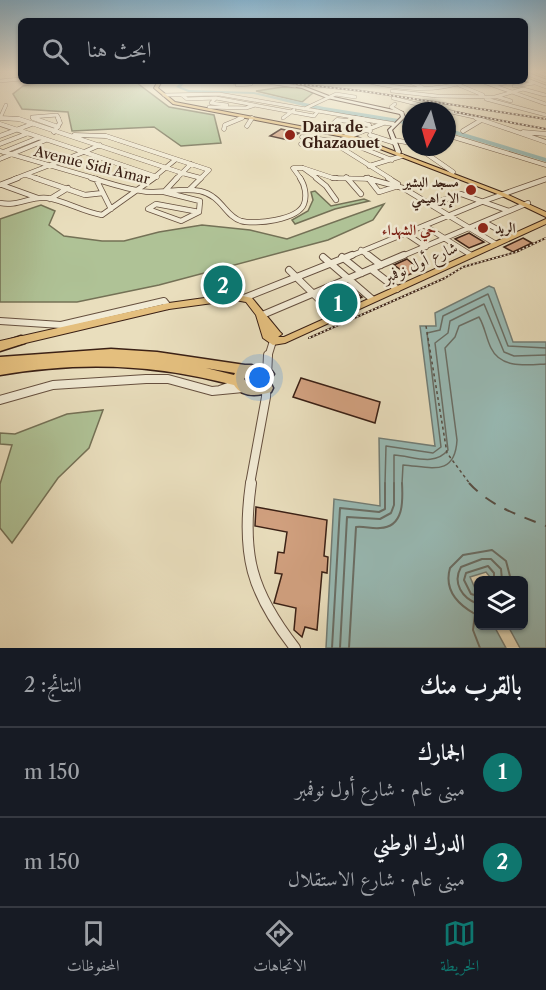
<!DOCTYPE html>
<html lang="ar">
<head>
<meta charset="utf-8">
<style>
	body { margin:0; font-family:"Libre Caslon Text",Amiri,serif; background:#242831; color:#f1f3f6; direction:rtl }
	.controls { position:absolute; right:18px; bottom:18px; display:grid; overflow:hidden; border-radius:9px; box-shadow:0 2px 4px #0004 }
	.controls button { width:54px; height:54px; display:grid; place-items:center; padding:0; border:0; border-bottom:2px solid #363941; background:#171b24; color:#f1f3f6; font:30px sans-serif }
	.compass { position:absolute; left:402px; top:102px; width:54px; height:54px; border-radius:50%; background:#171b24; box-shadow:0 2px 4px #0004; rotate:186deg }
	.you { position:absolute; left:260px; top:378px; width:21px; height:21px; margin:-15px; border:4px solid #fff; border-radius:50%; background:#1a73e8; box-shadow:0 0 0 9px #1a73e833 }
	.badge { display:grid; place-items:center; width:39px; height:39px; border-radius:50%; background:#0f766e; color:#fff; font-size:20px; font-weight:700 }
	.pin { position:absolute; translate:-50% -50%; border:3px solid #fff; box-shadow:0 2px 6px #0006 }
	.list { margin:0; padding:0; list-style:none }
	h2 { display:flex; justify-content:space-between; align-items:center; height:78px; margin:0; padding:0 24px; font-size:26px }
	h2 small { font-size:20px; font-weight:400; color:#9ea1a6 }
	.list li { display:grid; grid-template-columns:39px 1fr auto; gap:18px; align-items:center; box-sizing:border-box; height:90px; padding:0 24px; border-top:2px solid #363941 }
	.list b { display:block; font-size:22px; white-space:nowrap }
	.list p { margin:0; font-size:20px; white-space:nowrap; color:#9ea1a6 }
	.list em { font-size:20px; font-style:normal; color:#9ea1a6 }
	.icon { flex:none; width:33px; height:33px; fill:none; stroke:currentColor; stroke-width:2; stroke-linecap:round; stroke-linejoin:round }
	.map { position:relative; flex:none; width:546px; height:648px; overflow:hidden; direction:ltr }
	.search { position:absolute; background:#171b24; box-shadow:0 2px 4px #0004; left:18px; right:18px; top:18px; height:66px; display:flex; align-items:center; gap:15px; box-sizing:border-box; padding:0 21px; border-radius:9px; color:#9ea1a6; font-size:22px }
	.sheet { height:258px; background:#171b24 }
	nav { display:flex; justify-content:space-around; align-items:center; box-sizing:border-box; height:84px; border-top:2px solid #363941; background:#171b24; font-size:16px; color:#9ea1a6 }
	nav a { display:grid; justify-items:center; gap:3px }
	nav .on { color:#0f766e }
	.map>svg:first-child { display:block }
</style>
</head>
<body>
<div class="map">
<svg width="546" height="648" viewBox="0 0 546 648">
	<rect width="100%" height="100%" fill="#e9debd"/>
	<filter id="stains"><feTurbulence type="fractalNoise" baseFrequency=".00333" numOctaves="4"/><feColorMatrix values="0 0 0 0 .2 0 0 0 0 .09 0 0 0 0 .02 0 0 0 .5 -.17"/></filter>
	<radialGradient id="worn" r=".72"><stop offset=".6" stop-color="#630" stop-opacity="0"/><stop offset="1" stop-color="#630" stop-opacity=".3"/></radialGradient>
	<path fill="#afc296" stroke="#747156" stroke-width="1.5" d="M49,81H141L137,83L169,107L214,115L221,143L181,146L154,127L72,131L68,112L22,109L13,94L23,86Z
		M283,87L303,88L313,93L302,102L256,91Z
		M315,191L331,206L364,199L369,201L335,209L295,224L292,220L308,211L313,200L311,192Z
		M384,204L373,220L328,240L159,285L77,302H0V219L41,205L55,211L49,225L64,236L102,241H124L159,232L202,225L250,230L287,239Z
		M103,410L89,448L58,478L12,543L0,528V484L12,445L0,444V433L15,434L67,414Z"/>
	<path fill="#98bbb6" stroke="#727d76" stroke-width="1.5" d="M489,286L494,288L513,342H546V648H520L508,626H524V580H484L490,577L486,572L470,577L478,595V626H494L506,648H326L334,499L380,506L379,438L435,446L420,326H436L435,313Z"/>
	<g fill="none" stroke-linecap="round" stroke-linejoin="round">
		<path stroke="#696e66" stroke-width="1.5" d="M385,484L386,446L433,453L441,447L427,333L440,330L443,316L488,294L508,346L546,348
			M394,484V455C413,456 434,467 448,450L435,343L448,333L450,321L484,304L504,352L514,356L546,355
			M402,484L403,465C431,467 455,477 457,440L445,348L455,337L459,326L479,317C485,327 486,338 491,348C501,369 527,365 546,364"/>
		<path stroke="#696e66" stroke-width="2" d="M478,596L471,594L464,580L466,573L488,566L494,573V580
			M478,604C462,598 452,583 461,567L482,559H491L501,569L502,580
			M332,648L340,508L379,512L385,509V483
			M340,648L347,517L380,519L391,513L394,505V483
			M349,648L356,527C364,526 372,529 380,528C404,527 403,501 402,483
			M480,648L473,630L475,614C457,604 444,589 450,568L463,555L492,550L506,561L511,580"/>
		<path fill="#98bbb6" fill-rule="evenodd" d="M182,81H186L181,87L189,90L254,92L324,107L411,121V125L324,111L254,94L188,92L176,87Z
			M447,128L546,158V162L447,132Z"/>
		<path stroke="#564e45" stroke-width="1.5" stroke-dasharray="3 3" stroke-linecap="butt" d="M426,326L447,453L470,484"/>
		<path stroke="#564e45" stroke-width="2" stroke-dasharray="12 10" stroke-linecap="butt" d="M469,483C490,506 518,515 546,526"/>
	</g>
	<path fill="#d2a180" stroke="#3a2015" stroke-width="1.5" d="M281,129L299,133L288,140L270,136Z
		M469,233L484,242L469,248L455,239Z
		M523,238L532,243L513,252L504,247Z
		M407,259L413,264L421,270L408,275L394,265Z
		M237,275L243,287L241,292L205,287L203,283Z
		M347,285L362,297L336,309L322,295Z
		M301,378L380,402L375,423L293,397Z
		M256,507L327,520L324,556L328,557L327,573L322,572L317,630L305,627L302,637L294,630L296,608L274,603L282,574L275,573L278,552L284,553L287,532L255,526Z"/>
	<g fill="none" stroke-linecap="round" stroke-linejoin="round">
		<g stroke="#66503f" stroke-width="4">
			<path id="street-far5" d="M536,71L546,75
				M525,73L546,81
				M525,79L546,87
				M0,81L21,79
				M226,81L239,83
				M245,81L237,85L251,84
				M260,81L295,86
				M304,81L369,82
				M365,81C400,89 432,93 467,81
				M407,81L422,87
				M481,81L546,104
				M459,85L483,95
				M492,85L505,83L502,81
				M514,86L534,83
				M392,91L437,96L495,97L523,89L545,95
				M164,95L219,94L364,119
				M182,95L187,99L216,98L314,116L318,111
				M498,97L511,101
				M393,98L421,105
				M215,99L211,103L227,105
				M486,99L546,115
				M395,104L391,107L402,113
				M209,107L246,108L255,105
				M304,109L336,94L355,97
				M411,111L422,106L447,111
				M447,111L483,119
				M32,117L57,115L59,119
				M32,117L37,119
				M0,118L19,119
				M0,118L6,105
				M283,118L294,110
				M238,119L243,117"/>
		</g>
		<g stroke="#66503f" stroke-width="5">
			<path id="street-far4" d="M0,118L19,119L182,173L176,179
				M33,118L58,127
				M355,118L393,124
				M476,118L546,142
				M350,120L369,125
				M349,121L337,120L332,125L351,136
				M0,124L84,152L100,145
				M247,126L252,118
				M353,127L370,131
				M224,129L225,125L242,118
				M463,131L483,119
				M54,132L60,123L58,118
				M523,132L546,134
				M74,135L106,136L209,170L200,179
				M370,135L395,143
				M447,135L546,165
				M0,136L32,124
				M302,137L335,141
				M394,140L411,143
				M338,141L384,123
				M0,144L26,134
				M301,144L326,142
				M352,144L392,160
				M337,145L391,179
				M417,147L453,172
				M0,151L97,179
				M3,152L38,138
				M0,159L46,140
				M191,164L182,173L201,178
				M369,166L402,156
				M303,168L318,179
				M26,175L39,179
				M346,177L348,179
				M14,179L84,152L157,177
				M152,179L175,160
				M301,179L293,168H303L333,178L372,179"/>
		</g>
		<g stroke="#66503f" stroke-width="6">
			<path id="street-far3" d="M35,178L85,195L103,193
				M91,178C110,183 130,191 150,192C167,192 184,188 200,191C222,196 225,216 241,221C255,225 298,220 304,204C307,196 305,185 300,178
				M177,178L164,192L200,201L199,212
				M316,178L326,186L336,200
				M333,178H336
				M347,178L361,194
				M366,178L403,188L496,244
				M368,178L379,192L398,186
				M388,178L398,184
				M96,179L111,209
				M0,185L18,178
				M2,185L38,198
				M189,190L201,178
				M50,199L68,188
				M0,203C17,207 30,196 47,198C66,201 83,212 102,215L154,178
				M156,204L199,212L181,221L148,209Z
				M431,204L461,194L509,211
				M484,222L508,235
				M425,226L471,255
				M405,233L426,247
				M361,250L370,257
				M348,257L484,201L546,179
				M400,257L528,203"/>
		</g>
		<g stroke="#66503f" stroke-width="8">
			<path id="street-far2" d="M368,255L381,265
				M323,257L372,299
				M342,257L362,273
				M371,269L397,289
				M289,270L336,316
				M244,298L352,255
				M260,316L404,255
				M0,321L61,325L164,301L168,306
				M268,357L273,341"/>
		</g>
		<g stroke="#66503f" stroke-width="10">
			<path id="street-far1" d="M220,390L239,383
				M0,400L53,385L146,379H168L212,391L243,388
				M250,484L266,397L268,355"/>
		</g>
		<g stroke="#66503f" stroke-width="12">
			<path id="street" d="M251,483C241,554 251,592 295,648"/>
		</g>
		<g stroke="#3a2015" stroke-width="2">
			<path id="secondary" d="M262,81L303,86L329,96L403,112L405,117L392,130L401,152L399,155L395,154L396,152L388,130L401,117L400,114L327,98L302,88Z"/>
		</g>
		<g stroke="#3a2015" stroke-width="2">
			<path id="primary" d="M158,81H162L158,88L175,102L357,137L504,193L546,212V217L500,195L354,139L173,104L154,88Z
				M546,219V224L285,343L273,345L263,338L256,315L246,302L235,300L169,309L0,349V341L169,303L233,294L252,298L280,332L282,334L278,337H284Z"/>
		</g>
		<g stroke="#3a2015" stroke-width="3">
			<path id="highway" d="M21,336L25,337L26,340L25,343L0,351V343Z
				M111,349L157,352L245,365H251L272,371L274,374L272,377L268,379L248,374L244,379L249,385L267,383L271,384L273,388L271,392C258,396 242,398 234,385C154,364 81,361 0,375V357ZM206,368L235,373L234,375Z"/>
		</g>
		<use href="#street-far5" stroke="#f1ead4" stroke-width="3"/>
		<use href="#street-far4" stroke="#f1ead4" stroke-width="4"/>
		<use href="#street-far3" stroke="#f1ead4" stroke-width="4.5"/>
		<use href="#street-far2" stroke="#f1ead4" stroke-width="6"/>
		<use href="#street-far1" stroke="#f1ead4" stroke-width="8"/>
		<use href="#street" stroke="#f1ead4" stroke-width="10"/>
		<use href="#secondary" fill="#f1ead4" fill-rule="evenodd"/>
		<use href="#primary" fill="#e4bf7e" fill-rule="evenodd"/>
		<use href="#highway" fill="#e4bf7e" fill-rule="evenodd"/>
		<g stroke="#3a2015" stroke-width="2">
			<path id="rail" d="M270,81L362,91L546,119
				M455,112L546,129
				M309,338L445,278L463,267L516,252L546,238"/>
		</g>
		<use href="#rail" stroke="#f1ead4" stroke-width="1.5" stroke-dasharray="2" stroke-linecap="butt"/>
	</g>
	<linearGradient id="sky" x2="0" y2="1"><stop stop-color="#88b7d4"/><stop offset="0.44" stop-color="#f5f0e1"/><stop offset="1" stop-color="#f5f0e1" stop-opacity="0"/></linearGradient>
	<rect width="546" height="162" fill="url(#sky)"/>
	<g fill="#8f2418" stroke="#f1ead4" stroke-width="2">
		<circle cx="290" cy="135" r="6"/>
		<circle cx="471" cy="190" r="6"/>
		<circle cx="483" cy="228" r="6"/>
	</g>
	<g text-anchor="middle" stroke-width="5" stroke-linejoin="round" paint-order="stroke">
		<g font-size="14" font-weight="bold" fill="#3a2015" stroke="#f1ead4" text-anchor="start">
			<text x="302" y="132">Daira de<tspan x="302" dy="16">Ghazaouet</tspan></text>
			<text x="459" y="187" text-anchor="end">مسجد البشير<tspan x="459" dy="16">الإبراهيمي</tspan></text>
			<text x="495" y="233">الريد</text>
		</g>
		<g font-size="14" fill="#3a2015" stroke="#f1ead4">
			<text transform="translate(92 165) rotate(14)" y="5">Avenue Sidi Amar</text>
		</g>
		<g font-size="15" font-weight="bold" fill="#7a1f14" stroke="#f1ead4">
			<text x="409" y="235">حي الشهداء</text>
		</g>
		<g font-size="16" fill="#3a2015" stroke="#f1ead4">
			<text transform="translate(420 262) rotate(-24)" y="6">شارع أول نوفمبر</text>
		</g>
	</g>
	<rect width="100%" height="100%" filter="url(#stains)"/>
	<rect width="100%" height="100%" fill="url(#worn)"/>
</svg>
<div class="controls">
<button><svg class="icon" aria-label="layers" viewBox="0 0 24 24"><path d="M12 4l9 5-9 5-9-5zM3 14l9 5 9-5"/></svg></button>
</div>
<svg class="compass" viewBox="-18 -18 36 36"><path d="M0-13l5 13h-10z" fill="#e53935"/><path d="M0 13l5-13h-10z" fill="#9ea1a6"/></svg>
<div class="you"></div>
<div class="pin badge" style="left:338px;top:303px">1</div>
<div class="pin badge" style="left:223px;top:285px">2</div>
<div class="search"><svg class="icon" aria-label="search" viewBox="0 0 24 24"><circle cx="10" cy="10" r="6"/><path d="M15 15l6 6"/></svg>ابحث هنا</div>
</div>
<section class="sheet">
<h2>بالقرب منك<small>النتائج: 2</small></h2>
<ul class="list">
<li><span class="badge">1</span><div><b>الجمارك</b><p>مبنى عام · شارع أول نوفمبر</p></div><em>150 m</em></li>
<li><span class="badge">2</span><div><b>الدرك الوطني</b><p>مبنى عام · شارع الاستقلال</p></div><em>150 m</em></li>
</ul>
</section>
<nav>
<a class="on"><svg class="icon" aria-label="map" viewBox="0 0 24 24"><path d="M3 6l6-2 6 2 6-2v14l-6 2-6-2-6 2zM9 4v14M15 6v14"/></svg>الخريطة</a>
<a><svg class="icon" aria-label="directions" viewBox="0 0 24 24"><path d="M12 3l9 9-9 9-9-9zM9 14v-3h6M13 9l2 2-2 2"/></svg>الاتجاهات</a>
<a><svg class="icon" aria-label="saved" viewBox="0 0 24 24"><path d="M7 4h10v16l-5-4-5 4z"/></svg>المحفوظات</a>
</nav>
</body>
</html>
